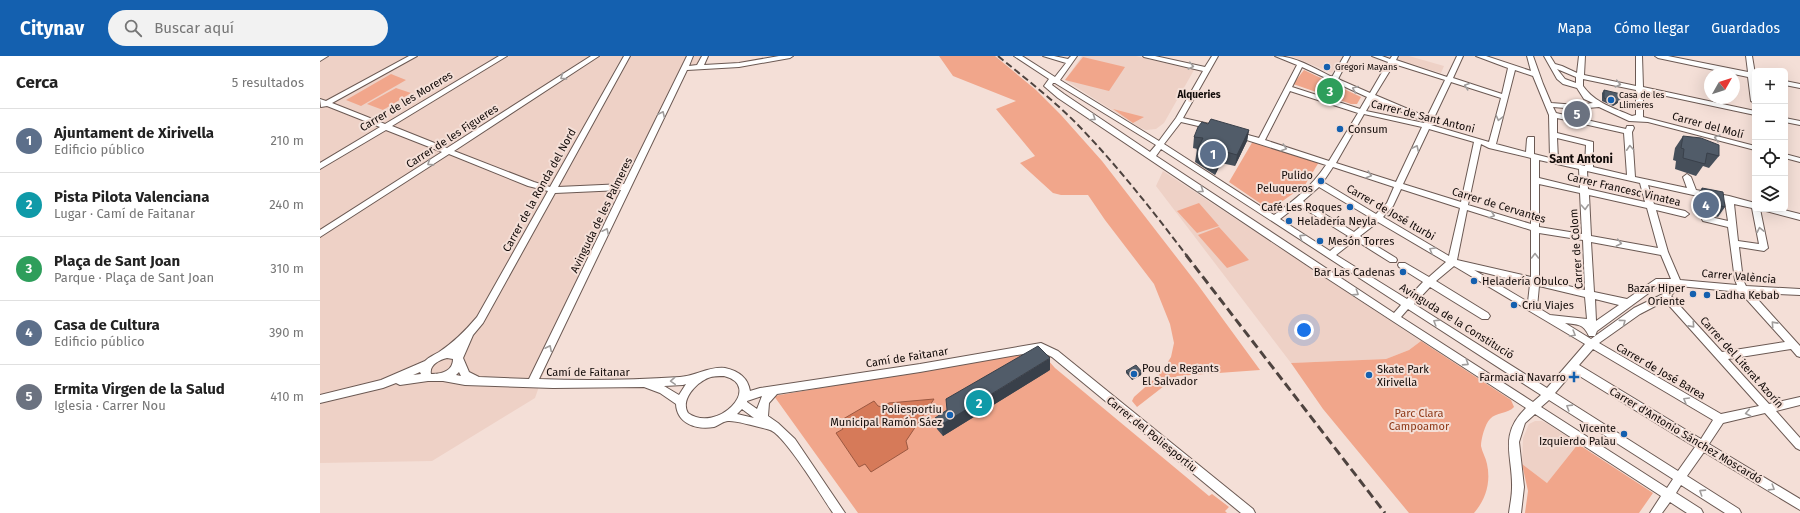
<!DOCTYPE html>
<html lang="es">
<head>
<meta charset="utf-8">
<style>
	body { margin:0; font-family:"Fira Sans",sans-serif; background:#f2f2f2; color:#222 }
	.controls { position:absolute; right:12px; top:12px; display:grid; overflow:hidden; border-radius:6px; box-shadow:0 4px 16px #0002 }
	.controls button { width:36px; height:36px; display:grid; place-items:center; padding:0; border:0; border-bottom:1px solid #e0e0e0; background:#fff; color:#222; font:20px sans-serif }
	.compass { position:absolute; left:1384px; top:12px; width:36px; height:36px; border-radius:50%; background:#fff; box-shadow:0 4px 16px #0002; rotate:51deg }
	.you { position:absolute; left:984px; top:274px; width:14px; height:14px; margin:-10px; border:3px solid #fff; border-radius:50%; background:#1a73e8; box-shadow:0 0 0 6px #1a73e833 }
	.badge { display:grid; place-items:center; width:26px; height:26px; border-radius:50%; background:#1460af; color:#fff; font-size:13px; font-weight:700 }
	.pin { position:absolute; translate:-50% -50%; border:2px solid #fff; box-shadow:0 1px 4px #0006 }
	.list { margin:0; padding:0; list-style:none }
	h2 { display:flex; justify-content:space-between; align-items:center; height:52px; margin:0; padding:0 16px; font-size:17px }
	h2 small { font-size:13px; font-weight:400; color:#767676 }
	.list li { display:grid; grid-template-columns:26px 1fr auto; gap:12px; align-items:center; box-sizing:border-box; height:64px; padding:0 16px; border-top:1px solid #e0e0e0 }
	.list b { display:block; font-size:15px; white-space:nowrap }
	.list p { margin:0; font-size:13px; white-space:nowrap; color:#767676 }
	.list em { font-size:13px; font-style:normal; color:#767676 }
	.icon { flex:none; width:22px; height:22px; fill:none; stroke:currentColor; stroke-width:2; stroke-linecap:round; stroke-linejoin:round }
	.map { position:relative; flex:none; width:1480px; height:457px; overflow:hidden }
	header { display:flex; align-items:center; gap:24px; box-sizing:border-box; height:56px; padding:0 20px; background:#1460af; color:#fff }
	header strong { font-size:19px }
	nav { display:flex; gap:22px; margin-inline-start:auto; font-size:14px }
	.search { width:280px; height:36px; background:#f2f2f2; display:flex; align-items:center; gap:10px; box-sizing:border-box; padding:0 14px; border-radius:22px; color:#767676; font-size:15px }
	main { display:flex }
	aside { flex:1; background:#fff }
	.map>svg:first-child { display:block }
</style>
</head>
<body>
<header>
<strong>Citynav</strong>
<div class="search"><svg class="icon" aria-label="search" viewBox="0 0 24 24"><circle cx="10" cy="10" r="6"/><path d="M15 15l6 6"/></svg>Buscar aquí</div>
<nav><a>Mapa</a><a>Cómo llegar</a><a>Guardados</a></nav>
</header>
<main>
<aside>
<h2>Cerca<small>5 resultados</small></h2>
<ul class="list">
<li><span class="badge" style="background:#5c6f8a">1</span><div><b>Ajuntament de Xirivella</b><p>Edificio público</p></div><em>210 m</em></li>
<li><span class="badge" style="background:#0f9aa8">2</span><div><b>Pista Pilota Valenciana</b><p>Lugar · Camí de Faitanar</p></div><em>240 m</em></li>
<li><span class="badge" style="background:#2e9e5b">3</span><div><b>Plaça de Sant Joan</b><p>Parque · Plaça de Sant Joan</p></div><em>310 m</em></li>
<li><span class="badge" style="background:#5c6f8a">4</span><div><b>Casa de Cultura</b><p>Edificio público</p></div><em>390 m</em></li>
<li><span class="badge" style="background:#6b7280">5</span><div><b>Ermita Virgen de la Salud</b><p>Iglesia · Carrer Nou</p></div><em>410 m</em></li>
</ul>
</aside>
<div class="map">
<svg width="1480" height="457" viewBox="0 0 1480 457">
	<rect width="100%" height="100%" fill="#f4dfd7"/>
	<path fill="#eed1c6" d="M0,0H387L381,12L364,13L228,305L215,342L112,405L0,407Z
		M762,0H816L874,14L844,67L836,73L826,74L820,72L745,24Z
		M971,0H1023L1012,17Z
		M1079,0H1089L1124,10L1121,17L1077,4Z
		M843,115L1101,285L1089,294L1066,303L971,307L836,130Z
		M1215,365H1222L1228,368L1258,388L1227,427L1202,408L1203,382L1209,368Z"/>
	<path fill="#f1a68b" d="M619,0H675L716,34L741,59L782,105L878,229L940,314L857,320L817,351L812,345L814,341L841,317L851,301L854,287L850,268L834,228L785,164L768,139H741L733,137L700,107L715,100L676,53L696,45L633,20Z
		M763,1L805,11L789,35L745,24Z
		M984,14L1041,41L1037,48H1031L973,28Z
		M71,18L86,24L41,50L26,44Z
		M76,32L91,37L63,54L47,48Z
		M793,53L824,61L813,67Z
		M933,85L999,106L985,129L950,154L909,126Z
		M879,147L899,170L877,177L857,155Z
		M899,171L929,204L907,212L878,179Z
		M1101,285L1191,344L1194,351C1188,358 1176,356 1170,363C1165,368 1161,383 1161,390C1162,396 1166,402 1167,408C1171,426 1166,443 1154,457H1089L1003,353L971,307L1066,303L1089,294Z
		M719,294L735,312L889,440L892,438L909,451L905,455L907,457H538L454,340Z
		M1258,388L1333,437L1319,457H1205L1208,435L1202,408L1227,427Z"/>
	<path fill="#d67a59" stroke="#9b5841" d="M614,343L586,385L588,393L551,416L545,408L539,411L516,377L523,373L518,366L554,345L558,350L562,351L569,347Z"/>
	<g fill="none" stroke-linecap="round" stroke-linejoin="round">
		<g stroke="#6b5953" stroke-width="2">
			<path id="minor" d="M0,0H8L0,5Z
				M89,0H97L12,47L65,68L179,0H187L72,70L127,92L271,0H279L134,95L214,126L230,131L304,0H310L238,131L304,128L367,0H373L369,10L377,9L382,0H388L384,9L419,7L459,0H473L470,2L419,11L367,14L219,323C266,325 313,324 360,321C375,320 390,310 405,312C419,315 428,322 430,335L440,332L600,308L721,287L738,295L933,453L935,457H921L732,301L720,295L600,316L457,338L449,347L448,360L458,367L475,383L525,457H513C502,441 465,379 450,374C443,372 414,364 408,365C404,365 399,369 394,371C377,374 357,368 356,348L340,337L324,331L233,332L145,329L123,325H108L80,329L76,327L63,332L0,347V339L61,324L105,305C109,301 114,299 119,296C133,287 146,274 157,261L228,135L208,130L129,98L0,181V174L122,96L66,74L0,113V107L60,71L7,50L1,51L0,43L6,45ZM301,134L209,323L159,321L149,316L143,302L153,279L163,267L235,137ZM127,302L133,303C133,315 122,318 111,318C109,309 119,304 127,302ZM100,316L101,318L93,319ZM139,316L141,320L136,319ZM404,320C444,330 397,378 368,357C360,344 376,327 388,322C393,320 399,320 404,320ZM366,328L359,339L344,330L363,329ZM442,340L437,353L427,346V345ZM422,353L434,362L417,358Z
				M694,0H702L735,21L746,7L723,0H734L748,3L751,0H757L740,24L839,85L856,62L883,15L824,1L823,0H835L885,11L892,0H898L863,62L894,69L895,71L891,73L861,66L844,88L954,159C976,143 991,131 1006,109L914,80L913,78L917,76L939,82L977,9L955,0C975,0 994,12 1012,21L1024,0H1030L1018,23L1050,37L1068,6L1052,0H1062L1070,3L1072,0H1078L1076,4L1127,21L1137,0H1143L1133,22L1182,38L1188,12L1156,0H1166L1211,15L1207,0H1213L1223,28L1231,47L1257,49L1273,47L1264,43L1257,32L1243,28L1237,23L1224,0H1230L1235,8L1242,10L1257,17L1259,0H1265L1264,19L1316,30V0H1322L1323,31L1435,55V59L1323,35V61L1435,90V94L1328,66L1309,65L1279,51L1257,53L1233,51L1236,57L1306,73L1307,70H1313L1314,72L1312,76L1315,121L1367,132L1363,121L1367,118L1371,121L1376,134L1409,140L1435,147V153H1440L1448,192L1444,195L1419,191L1423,224L1426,230L1480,233V239L1432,237L1480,290V301L1477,300L1471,293L1408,303L1449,348L1480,341V349L1456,355L1480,382V394L1476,392L1445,357L1403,367L1389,388L1480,443V454L1384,396L1367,420L1419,453L1421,457H1405L1361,429L1356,437L1381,453L1383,457H1367L1350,446L1342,457H1330L1341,440L1215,358L1205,367L1199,386L1204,431L1201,457H1189C1190,449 1192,440 1192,432C1193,400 1178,379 1206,352L999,217L738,42L724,30L729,23ZM1074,8L1125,24L1107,61L1055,39ZM982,11L1047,41L1040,53L972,31ZM1237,13L1256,21V27L1245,23ZM1195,14L1213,20L1229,59L1230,102L1214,98V81H1208L1207,83L1206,96L1176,88ZM1263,23L1316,34V59L1312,60C1294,52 1275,47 1263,30ZM1131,26L1181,42L1169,86L1111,69H1117L1118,67L1113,64ZM733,27H735L836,89L830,96L744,38L732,29ZM970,35L1038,57L1009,105L945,84ZM1053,43L1105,66L1104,67L1046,55ZM1044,58L1102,71L1076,126L1016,107ZM1237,62L1304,77L1307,119L1273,111V86L1237,77ZM1109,73L1154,86L1141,146L1083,128ZM1237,82L1266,89L1265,110L1238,104ZM1161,88L1169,92L1211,102V168L1148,149ZM841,93L1081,249L1074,257L836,100ZM1219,104L1259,113L1260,132L1219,122ZM1013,111L1074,131L1067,147L1056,158L1003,126ZM1267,115L1320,127L1325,146L1268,133ZM1219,128L1260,137L1262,178L1219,171ZM1328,129L1405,146L1408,165L1386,160L1382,163L1383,165L1408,171L1415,224L1417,229L1360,224L1348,196L1336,154L1365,161L1369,158L1365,155L1334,148ZM999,131L1051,162L1034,176L983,145ZM1081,133L1140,152L1129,200L1063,161L1073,150ZM1269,139L1327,152L1338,192L1271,180ZM1414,148L1432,152L1439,188L1418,185ZM978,149L1028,180L1010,195L960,163ZM1147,154L1211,174V221L1137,204ZM1058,166L1126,206L1109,221L1085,207H1079L1078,209L1079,211L1103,226L1087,243L1016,199L1035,184L1070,206H1076L1077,204L1076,202L1040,180ZM1219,177L1263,184L1265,234L1219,223ZM1271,186L1341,199L1351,223H1336L1307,243L1274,236ZM1134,210L1265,288L1227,332L1094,248L1110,231L1162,263H1168L1170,260L1168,257L1116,225ZM1154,214L1210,228L1208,246ZM1341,228L1349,229L1343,238L1314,252L1271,283L1245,267C1258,269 1263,267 1269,280H1275L1277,275ZM1219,230L1265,241L1267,263L1230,259L1217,251ZM1359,230L1420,236L1465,286L1402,296L1351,240ZM1275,243L1299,249L1276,265ZM1345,245L1439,350L1401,358L1279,287L1320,258ZM1088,253L1221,339L1213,346L1081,261ZM1273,293L1393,364L1381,383L1259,309ZM1253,316L1375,391L1358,415L1235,337ZM1229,344L1353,423L1347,432L1221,351Z
				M1335,0H1348L1428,16L1426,0H1432L1435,18V47L1431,45L1428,21L1338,2Z
				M1465,25L1480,28V32L1465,29Z
				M1465,62L1480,65V69L1465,66Z
				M1465,98L1480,102V106L1465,102Z
				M1445,153H1460L1480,158V164L1446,155Z"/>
		</g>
		<use href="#minor" fill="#fff" fill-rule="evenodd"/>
		<path stroke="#4e433f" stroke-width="2" stroke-dasharray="7 3.5" stroke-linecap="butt" d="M678,0C705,22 732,43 756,67C796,108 832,154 867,200"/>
		<path stroke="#4e433f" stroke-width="3" stroke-dasharray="9 4.5" stroke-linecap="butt" d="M866,199L1065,457"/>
	</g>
	<path fill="#464f5a" d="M1284,34L1301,43L1299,46L1293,50L1282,45V37Z
		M888,68L929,74L927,85L915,110L901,107L895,119L875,106L877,93L873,92L874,81Z
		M1363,80L1399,100L1389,112L1383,110L1376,120L1355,113L1356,105L1353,104L1355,92Z
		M1382,132L1405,151L1398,161L1376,154L1375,141Z
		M730,314L623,380L617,373L615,362Z
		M806,315L821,319L812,324L806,317Z"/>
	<path fill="#39404a" d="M1301,43L1299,46L1293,50L1295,47Z
		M929,74L927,85L915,110L917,99Z
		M903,95L901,107L895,119L897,107Z
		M730,302V314L623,380L621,369Z
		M822,316L821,319L812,324V321Z"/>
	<path fill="#515c69" stroke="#39404a" d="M1284,34L1301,38V43L1295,47L1284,42Z
		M891,63L929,74L917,99L903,95L897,107L877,94L883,82L874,81L878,71L882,66L888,68Z
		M1363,80L1381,82L1399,89V100L1387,97L1385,108L1363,102L1364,93L1361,92Z
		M1382,132L1403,136L1405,151L1383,145Z
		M718,290L730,302L621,369L615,362L627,354L626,343Z
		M816,309L822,316L812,321L806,315Z"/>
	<defs><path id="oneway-chevron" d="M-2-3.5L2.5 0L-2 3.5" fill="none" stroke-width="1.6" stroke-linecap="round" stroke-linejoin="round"/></defs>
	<g stroke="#a09d9c">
		<use href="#oneway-chevron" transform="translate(871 10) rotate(13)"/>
		<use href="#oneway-chevron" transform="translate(243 21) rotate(147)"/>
		<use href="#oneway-chevron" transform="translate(1298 28) rotate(12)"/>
		<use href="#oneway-chevron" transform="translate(1147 30) rotate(-162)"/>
		<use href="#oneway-chevron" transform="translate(1035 33) rotate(-157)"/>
		<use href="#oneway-chevron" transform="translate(342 58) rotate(-65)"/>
		<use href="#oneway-chevron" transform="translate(773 62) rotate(34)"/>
		<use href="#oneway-chevron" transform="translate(1179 62) rotate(104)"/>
		<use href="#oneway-chevron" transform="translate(1397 82) rotate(-165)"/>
		<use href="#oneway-chevron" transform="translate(964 92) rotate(18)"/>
		<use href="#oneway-chevron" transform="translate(1096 92) rotate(-65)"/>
		<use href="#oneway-chevron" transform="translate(1310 92) rotate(-94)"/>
		<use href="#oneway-chevron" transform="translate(110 107) rotate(147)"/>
		<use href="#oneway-chevron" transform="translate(1049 119) rotate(17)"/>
		<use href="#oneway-chevron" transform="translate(881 134) rotate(34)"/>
		<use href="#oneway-chevron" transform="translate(1265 151) rotate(87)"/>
		<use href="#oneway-chevron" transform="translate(1172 159) rotate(18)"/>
		<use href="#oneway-chevron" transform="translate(1440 174) rotate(-102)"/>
		<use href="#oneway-chevron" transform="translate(286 175) rotate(-64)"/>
		<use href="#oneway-chevron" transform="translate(982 181) rotate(-147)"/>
		<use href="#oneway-chevron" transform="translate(1299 187) rotate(11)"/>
		<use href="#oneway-chevron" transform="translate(1112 194) rotate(-150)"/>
		<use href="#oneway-chevron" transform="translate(1215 200) rotate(-90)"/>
		<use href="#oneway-chevron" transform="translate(1036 237) rotate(33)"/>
		<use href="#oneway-chevron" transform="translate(1116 266) rotate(-148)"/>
		<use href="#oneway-chevron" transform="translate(1303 266) rotate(-37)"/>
		<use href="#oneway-chevron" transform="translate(1454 268) rotate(-132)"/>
		<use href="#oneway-chevron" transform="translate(1372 269) rotate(48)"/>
		<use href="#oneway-chevron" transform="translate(1253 278) rotate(31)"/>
		<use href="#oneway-chevron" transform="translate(229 292) rotate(-64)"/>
		<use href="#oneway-chevron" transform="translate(1146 307) rotate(33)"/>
		<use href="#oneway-chevron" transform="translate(353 325) rotate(176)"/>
		<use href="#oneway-chevron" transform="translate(1366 344) rotate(-150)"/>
		<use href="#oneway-chevron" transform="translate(1249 351) rotate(-148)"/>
		<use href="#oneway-chevron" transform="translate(1428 357) rotate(168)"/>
		<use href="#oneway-chevron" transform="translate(1452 432) rotate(32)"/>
		<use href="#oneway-chevron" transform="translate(1382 436) rotate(-147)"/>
	</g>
	<g fill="#1460af" stroke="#f4dfd7" stroke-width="1.5">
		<circle cx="1007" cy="11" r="4"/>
		<circle cx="1291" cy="44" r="4"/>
		<circle cx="1020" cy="73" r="4"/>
		<circle cx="1001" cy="125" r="4"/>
		<circle cx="1030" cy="151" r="4"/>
		<circle cx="969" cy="165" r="4"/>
		<circle cx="1000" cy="185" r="4"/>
		<circle cx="1083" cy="216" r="4"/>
		<circle cx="1154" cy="225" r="4"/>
		<circle cx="1373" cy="238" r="4"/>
		<circle cx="1387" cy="239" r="4"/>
		<circle cx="1194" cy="249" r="4"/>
		<circle cx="814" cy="318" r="4"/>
		<circle cx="1049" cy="319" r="4"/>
		<path d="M1252 315h4v4h4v4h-4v4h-4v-4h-4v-4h4z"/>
		<circle cx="630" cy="359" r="4"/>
		<circle cx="1304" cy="378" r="4"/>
	</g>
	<g text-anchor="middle" stroke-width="4" stroke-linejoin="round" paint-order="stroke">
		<g font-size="9" fill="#110a08" stroke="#f4dfd7" text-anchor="start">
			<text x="1015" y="14">Gregori Mayans</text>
			<text x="1299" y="42">Casa de les<tspan x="1299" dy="10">Llimeres</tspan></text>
		</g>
		<g font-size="10" font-weight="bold" fill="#110a08" stroke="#f4dfd7">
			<text x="879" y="42">Alqueries</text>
		</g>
		<g font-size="11" fill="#110a08" stroke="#f4dfd7">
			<text transform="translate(86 45) rotate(-31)" y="4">Carrer de les Moreres</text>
			<text transform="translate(1103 60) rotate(14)" y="4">Carrer de Sant Antoni</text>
			<text transform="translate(1388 69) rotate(15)" y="4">Carrer del Molí</text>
			<text transform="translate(132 80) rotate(-33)" y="4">Carrer de les Figueres</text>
			<text transform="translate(1304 133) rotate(13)" y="4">Carrer Francesc Vinatea</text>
			<text transform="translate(219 134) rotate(-61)" y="4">Carrer de la Ronda del Nord</text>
			<text transform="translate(1179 149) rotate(17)" y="4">Carrer de Cervantes</text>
			<text transform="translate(1071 156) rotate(30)" y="4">Carrer de José Iturbi</text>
			<text transform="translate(281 159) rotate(-64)" y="4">Avinguda de les Palmeres</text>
			<text transform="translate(1256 193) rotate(-94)" y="4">Carrer de Colom</text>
			<text transform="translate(1419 220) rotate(5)" y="4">Carrer València</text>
			<text transform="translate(1137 265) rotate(32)" y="4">Avinguda de la Constitució</text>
			<text transform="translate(587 301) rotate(-9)" y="4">Camí de Faitanar</text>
			<text transform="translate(1422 306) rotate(48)" y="4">Carrer del Literat Azorín</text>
			<text transform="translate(1341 315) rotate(30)" y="4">Carrer de José Barea</text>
			<text x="268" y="320">Camí de Faitanar</text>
			<text transform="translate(832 378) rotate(39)" y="4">Carrer del Poliesportiu</text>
			<text transform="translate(1366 379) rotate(31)" y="4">Carrer d'Antonio Sánchez Moscardó</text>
		</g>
		<g font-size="11" fill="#110a08" stroke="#f4dfd7" text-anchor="start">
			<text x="1028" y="77">Consum</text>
			<text x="993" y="123" text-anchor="end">Pulido<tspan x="993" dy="13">Peluqueros</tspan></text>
			<text x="1022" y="155" text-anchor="end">Café Les Roques</text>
			<text x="977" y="169">Heladería Neyla</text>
			<text x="1008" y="189">Mesón Torres</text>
			<text x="1075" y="220" text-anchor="end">Bar Las Cadenas</text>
			<text x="1162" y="229">Heladería Obulco</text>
			<text x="1365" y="236" text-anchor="end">Bazar Hiper<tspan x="1365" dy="13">Oriente</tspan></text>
			<text x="1395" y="243">Ladha Kebab</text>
			<text x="1202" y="253">Criu Viajes</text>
			<text x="822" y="316">Pou de Regants<tspan x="822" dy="13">El Salvador</tspan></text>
			<text x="1057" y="317">Skate Park<tspan x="1057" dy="13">Xirivella</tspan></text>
			<text x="1246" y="325" text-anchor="end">Farmacia Navarro</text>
			<text x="622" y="357" text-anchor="end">Poliesportiu<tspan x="622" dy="13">Municipal Ramón Sáez</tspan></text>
			<text x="1296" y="376" text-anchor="end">Vicente<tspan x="1296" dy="13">Izquierdo Palau</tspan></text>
		</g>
		<g font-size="11" fill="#8e3917" stroke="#f4dfd7">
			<text x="1099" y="361">Parc Clara<tspan x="1099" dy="13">Campoamor</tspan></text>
		</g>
		<g font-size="12" font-weight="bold" fill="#110a08" stroke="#f4dfd7">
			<text x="1261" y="107">Sant Antoni</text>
		</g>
	</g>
</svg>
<div class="controls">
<button>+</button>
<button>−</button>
<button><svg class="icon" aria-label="locate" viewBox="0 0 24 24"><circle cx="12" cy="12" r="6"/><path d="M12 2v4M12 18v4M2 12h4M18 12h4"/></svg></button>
<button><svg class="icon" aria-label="layers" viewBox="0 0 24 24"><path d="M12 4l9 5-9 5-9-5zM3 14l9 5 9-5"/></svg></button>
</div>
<svg class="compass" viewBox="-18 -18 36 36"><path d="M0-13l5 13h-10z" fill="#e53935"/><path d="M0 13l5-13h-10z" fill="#767676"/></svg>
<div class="you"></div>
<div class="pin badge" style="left:893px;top:98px;background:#5c6f8a">1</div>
<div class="pin badge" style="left:659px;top:347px;background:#0f9aa8">2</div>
<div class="pin badge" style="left:1010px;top:35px;background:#2e9e5b">3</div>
<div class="pin badge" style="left:1386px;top:149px;background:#5c6f8a">4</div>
<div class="pin badge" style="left:1257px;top:58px;background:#6b7280">5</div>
</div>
</main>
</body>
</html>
